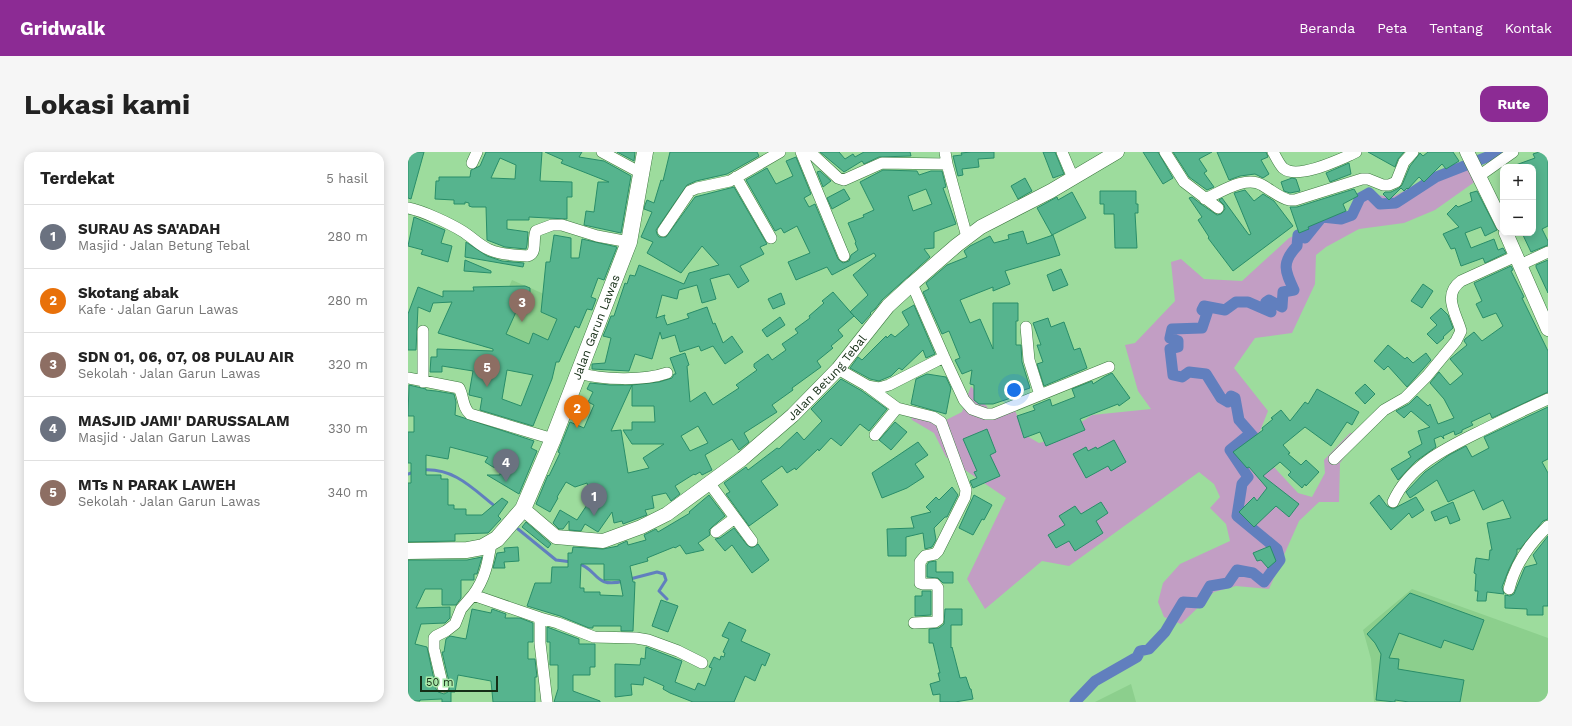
<!DOCTYPE html>
<html lang="id">
<head>
<meta charset="utf-8">
<style>
	body { margin:0; font-family:"Work Sans",sans-serif; background:#f6f6f6; color:#222 }
	.controls { position:absolute; right:12px; top:12px; display:grid; overflow:hidden; border-radius:8px; box-shadow:0 2px 10px #0003 }
	.controls button { width:36px; height:36px; display:grid; place-items:center; padding:0; border:0; border-bottom:1px solid #e0e0e0; background:#fff; color:#222; font:20px sans-serif }
	.scale { position:absolute; left:12px; bottom:10px; width:78px; box-sizing:border-box; padding-left:4px; border:2px solid #152e16; border-top:0; font-size:11px; line-height:14px; white-space:nowrap; color:#152e16; -webkit-text-stroke:3px #aae9aa; paint-order:stroke }
	.you { position:absolute; left:606px; top:238px; width:14px; height:14px; margin:-10px; border:3px solid #fff; border-radius:50%; background:#1a73e8; box-shadow:0 0 0 6px #1a73e833 }
	.badge { display:grid; place-items:center; width:26px; height:26px; border-radius:50%; background:#8c2b94; color:#fff; font-size:13px; font-weight:700 }
	.pin { position:absolute; translate:-50% -33px; filter:drop-shadow(0 1px 2px #0008) }
	.pin::after { content:''; position:absolute; top:21px; width:14px; height:12px; background:inherit; clip-path:polygon(0 0,100% 0,50% 100%) }
	.list { margin:0; padding:0; list-style:none }
	h2 { display:flex; justify-content:space-between; align-items:center; height:52px; margin:0; padding:0 16px; font-size:17px }
	h2 small { font-size:13px; font-weight:400; color:#767676 }
	.list li { display:grid; grid-template-columns:26px 1fr auto; gap:12px; align-items:center; box-sizing:border-box; height:64px; padding:0 16px; border-top:1px solid #e0e0e0 }
	.list b { display:block; font-size:15px; white-space:nowrap }
	.list p { margin:0; font-size:13px; white-space:nowrap; color:#767676 }
	.list em { font-size:13px; font-style:normal; color:#767676 }
	.map { position:relative; flex:none; width:1140px; height:550px; overflow:hidden; border-radius:12px }
	header { display:flex; align-items:center; gap:24px; box-sizing:border-box; height:56px; padding:0 20px; background:#8c2b94; color:#fff }
	header strong { font-size:19px }
	nav { display:flex; gap:22px; margin-inline-start:auto; font-size:14px }
	.intro { display:flex; align-items:center; justify-content:space-between; box-sizing:border-box; height:96px; padding:0 24px }
	h1 { margin:0; font-size:28px }
	.button { padding:10px 18px; border-radius:12px; background:#8c2b94; color:#fff; font-size:14px; font-weight:700 }
	main { display:flex; gap:24px; padding:0 24px }
	aside { flex:1; background:#fff; border-radius:12px; box-shadow:0 2px 10px #0003 }
	.map>svg:first-child { display:block }
</style>
</head>
<body>
<header>
<strong>Gridwalk</strong>
<nav><a>Beranda</a><a>Peta</a><a>Tentang</a><a>Kontak</a></nav>
</header>
<div class="intro"><h1>Lokasi kami</h1><a class="button">Rute</a></div>
<main>
<aside>
<h2>Terdekat<small>5 hasil</small></h2>
<ul class="list">
<li><span class="badge" style="background:#6b7280">1</span><div><b>SURAU AS SA'ADAH</b><p>Masjid · Jalan Betung Tebal</p></div><em>280 m</em></li>
<li><span class="badge" style="background:#e8710a">2</span><div><b>Skotang abak</b><p>Kafe · Jalan Garun Lawas</p></div><em>280 m</em></li>
<li><span class="badge" style="background:#8d6e63">3</span><div><b>SDN 01, 06, 07, 08 PULAU AIR</b><p>Sekolah · Jalan Garun Lawas</p></div><em>320 m</em></li>
<li><span class="badge" style="background:#6b7280">4</span><div><b>MASJID JAMI' DARUSSALAM</b><p>Masjid · Jalan Garun Lawas</p></div><em>330 m</em></li>
<li><span class="badge" style="background:#8d6e63">5</span><div><b>MTs N PARAK LAWEH</b><p>Sekolah · Jalan Garun Lawas</p></div><em>340 m</em></li>
</ul>
</aside>
<div class="map">
<svg width="1140" height="550" viewBox="0 0 1140 550">
	<rect width="100%" height="100%" fill="#9ddc9d"/>
	<path fill="#8ccf8d" d="M104,128L177,160L171,176L167,174L151,210L75,195L81,181L38,163L45,148L87,166Z
		M1004,437L1140,486V550H966L963,507L955,478Z
		M723,532L728,550H687Z"/>
	<path fill="#c29ec4" d="M1068,4L1075,24L1027,58L996,71L951,77L918,95L908,103L907,132L884,181L847,186L826,216L860,259L848,289L851,299L890,341L904,345L917,321L916,308L942,281L953,282L932,311L931,350H911L891,369L861,437L828,434L806,440L773,472L756,465L750,450L755,431L772,412L822,389L818,372L802,356L812,345L806,332L791,320L661,414L634,409L577,457L559,427L598,346L538,305L526,281L504,268L500,257L538,268L554,260L563,234L583,260L606,256L617,283L631,291L650,286L684,263L743,257L730,239L717,193L727,191L767,149L763,110L773,107L796,127L834,129L881,86L950,55L954,41L984,45Z"/>
	<g fill="none" stroke-linecap="round" stroke-linejoin="round">
		<path stroke="#617fbe" stroke-width="3" d="M15,318C47,316 65,337 88,355
			M0,322L6,320
			M110,377L148,408L164,410
			M169,411C191,417 185,437 216,429
			M222,427L249,420L256,422L258,428L251,439L259,447"/>
		<path stroke="#617fbe" stroke-width="11" d="M667,550L687,529L729,505L732,499L741,497L757,480L775,450L792,451L802,434L820,431L829,418L845,421L856,430L872,408L869,397L829,364L834,332L840,325L822,298L838,285L845,284L831,268L827,246L823,244L820,250L813,246L798,222L781,220L774,225L765,223L762,197L770,195V189L762,186L764,177L794,176L799,161L794,158L796,154L817,158L828,150H840L863,160L858,150L861,148L874,155L875,140L886,138C877,119 873,111 889,94L890,83L897,86L914,65L933,67L944,63L952,46L961,41L972,52L988,51L1028,25L1092,0"/>
	</g>
	<path fill="#56b48e" stroke="#298d69" fill-rule="evenodd" d="M0,0H16L3,47L0,46Z
		M78,0H134L132,29L164,30V45H159V67L121,65V68H99V77L120,80L119,93L118,97L97,95L79,88L78,55H64L61,54V51L57,50V52H46V48L27,47L28,29H31V25H62L63,18L72,14ZM92,6L108,13L107,27L83,26Z
		M137,0H174L171,5L196,9L223,24L213,81L176,73L178,59L186,60L190,30H201L153,11L155,8Z
		M209,0H227L226,9Z
		M262,0H349L351,4L319,22L288,29L279,33L248,78L249,82L251,85H258L287,45L326,35L359,92L352,95L356,102L332,114L341,129L330,136L321,122L302,127L308,147L294,151L289,133L271,138L269,147L254,143L248,166L257,163L256,165L259,173L281,166L279,162L299,155L305,172L307,171L315,191L324,184L335,200L317,212L305,194L293,199L291,194L272,200L267,183L254,187L252,180L244,207L227,202L221,219L184,217V212L197,211L203,186L195,184L198,177L203,164H206L217,131L219,132L222,123L227,124L231,113L276,132L281,121L311,113L294,94L273,121L239,101L245,90L233,85L244,60L236,57L237,53L239,48L246,51L253,28L255,29Z
		M412,0H431L437,7L445,2L447,5L456,0H502L503,4L471,5L456,12L454,9L436,20Z
		M563,0H586V6L570,7L571,15L554,17L555,23L550,24L545,4L554,3L553,1Z
		M635,0H647L656,22L645,26Z
		M735,0H750L765,26L755,32Z
		M765,0H804L791,7L799,19L796,21L806,35L799,38L781,25Z
		M809,0H858L860,5L853,8L861,22L855,26L847,22L832,24L821,28Z
		M960,0H996L990,7L987,15Z
		M1020,0H1045L1051,9L1038,17L1034,12L1016,30L1011,25L1000,37L999,36L996,39L993,36L981,48L975,42L977,40H983L991,36L994,33L1002,14L1012,1L1015,4Z
		M1131,0H1140V74L1134,77L1140,89V93L1123,100L1114,81H1125V15H1105V14L1127,6L1125,2Z
		M388,5L403,42L396,46L401,55L407,52L430,107L435,111L441,109L443,103L450,98L447,91L448,90L440,71L456,65L455,63L466,58L452,30L475,18L509,19L511,23L523,19H534L538,35L535,36L548,72L526,80V96L516,97L522,105L474,148L467,157L462,161L463,162L454,172L442,160L460,143L445,123L468,104L466,101L424,123L419,115L388,128L380,110L402,101L389,74L376,81L373,76L367,79L338,28L359,16L368,32L385,24L378,9ZM518,37L524,52L505,59L500,44Z
		M941,11L943,22L922,30L918,21Z
		M412,19L423,29L415,35L409,20Z
		M617,26L624,39L610,47L603,34Z
		M884,26L888,27L892,39L882,41L876,39L873,30Z
		M436,37L442,47L424,57L419,46Z
		M946,37L950,44L935,52L938,59L900,75L901,77L891,81L882,55H889Z
		M837,38L846,49L855,42L866,49L885,74L825,119L800,86L801,85L790,68L794,65L781,46L784,45L793,52L809,63L813,62L817,57L816,53L811,48L814,46L841,83L843,82L826,41Z
		M692,39H728V52H730V61H727L729,96H707L706,62H696V52H692Z
		M1069,39L1089,78L1077,84L1073,75L1057,81L1063,96L1086,87L1090,98L1095,96L1098,101L1077,111L1075,106L1053,114L1047,96L1043,97L1035,82L1051,75L1039,62L1048,53L1050,55L1064,49L1062,41Z
		M664,40L678,66L644,83L629,56L649,45L650,48Z
		M6,65L37,78L33,91L44,94L40,110L13,102L15,98L0,94Z
		M615,79L619,92L645,83L652,103L597,119L602,132L585,139V135L552,148L562,171L572,167L585,197V151H610V169H608V193H613L614,210L622,236L602,243L603,246L585,252H571L566,248V233L562,232L564,218L554,222L547,208L552,206L541,179L534,182L515,140L521,137L518,131L539,113L559,105L556,99L562,94L582,84L586,91L601,87L600,83Z
		M146,83L163,86V106H171L174,87L209,95L196,128L190,126L183,145L188,147L184,158L179,157L171,176L167,174L151,210H148L144,227L125,274L72,258L74,246L61,243V242L65,219L34,214V220H22L23,205H29V197L85,199V197L30,181L44,150L25,151L22,160L10,155L8,198H0V162L10,135L35,145V139H66L65,135L117,134L122,136V155L112,151L98,182L121,192L125,181L140,188L149,167L133,160L138,110H142ZM99,218L125,223L113,254L94,247Z
		M58,90L79,104L94,109L116,111L115,115L57,105Z
		M57,108L83,119V121L56,119Z
		M1140,108V141L1128,115V113Z
		M1103,114L1105,118L1103,119L1116,145L1114,146L1140,199V240L1084,266L1082,261L1063,270L1065,273L1054,278V280L1047,283L1046,279L1035,284L1036,287L1033,284L1026,287L1028,295L1008,309L990,328L983,317L1003,305L1000,300L1014,292L1010,279L1022,275L1003,259L996,266L988,259L1001,252L1009,244L1020,254L1022,252L1030,272L1046,266L1036,247L1022,231L1031,220L1042,233L1055,222L1042,207L1059,193L1056,189L1057,187L1066,180L1074,189L1095,174L1088,161L1075,166L1068,152L1074,149L1066,131Z
		M653,117L660,133L645,139L639,123Z
		M1015,132L1025,139L1014,156L1003,149Z
		M425,140L446,164L430,178L435,184L423,194L425,196L409,209L413,215L384,236L385,238L364,253L369,260L336,281L341,290L331,298L324,287L297,303L304,318L294,323L292,320L287,323L286,322L267,334L272,342L263,349L258,341L244,344L246,356L237,358L239,363L215,372L214,369L206,371L204,360L190,380L177,372L173,379L161,378V369L155,377H151L145,371L152,358L169,368L183,347L179,331L167,335L158,330L149,345L150,346L142,360L128,352L140,323L141,324L152,301L150,300L162,270L176,276L186,253L180,250L185,240L179,237L182,231L202,233H224L203,279L213,278L220,321L241,316L235,306L256,292H224L215,278H224V270H247L246,254H224V233L251,230L264,226L266,222H268L262,206L277,201L281,213L279,214L282,250L297,240L305,253L331,236L328,233L349,218L346,215V212L360,202L364,208L378,198L374,192L390,181L387,177L402,166L401,164L416,151L414,149ZM290,274L300,291L282,299L273,284Z
		M373,141L377,152L365,157L360,147Z
		M506,153L527,202L518,206L515,198L494,218L491,216L483,224L471,229L462,227L442,216L450,205L454,208L478,184L479,186L483,182L487,185L501,173L494,160Z
		M1033,156L1040,163L1045,176L1035,185L1036,186L1029,192L1019,182L1029,173L1022,166Z
		M372,165L377,173L359,185L354,178Z
		M640,166L643,175L656,170L666,198L672,196L679,216L636,234L629,212L635,210L629,193H633L625,171Z
		M980,193L997,207L999,205L1005,211L1018,201L1023,208L999,235L980,214L976,218L966,209Z
		M704,221L722,246L711,254L710,252L672,267L677,278L638,294L632,280L616,286L609,264L627,258L625,254L642,247L644,254L667,245L664,237L684,229L685,232L696,225Z
		M519,222L538,225L543,236L538,262L503,252L508,227Z
		M433,227L454,239L479,257L461,279L452,272L433,294L423,286L411,299L410,297L388,318L387,316L379,321L374,314L353,329L370,353L341,374L318,342L322,340L316,331L338,315L340,318L369,296L371,297L389,280L396,288L414,269L403,257Z
		M957,232L967,242L957,252L947,241Z
		M1,233L18,237V238L28,239L46,242L48,250L47,263L126,289L123,296L129,299L111,342L79,323H92V317L85,315L77,310L80,305L42,295L40,307L18,303V323H33V327H40V353H46V357H58V363H74L94,346L100,350L90,364L93,367L80,381L47,382V389L0,390V331H3V311H0V280H6V264H0Z
		M909,237L951,260L944,273L939,270L923,294L897,275L875,293L882,301L880,302L893,313L898,308L911,320L898,334L897,332L894,336L880,323L883,320L872,310L855,324L891,352L881,365L868,354L846,375L831,360L846,345L849,349L859,336L841,315L839,316L825,300L855,278L854,276L865,267L863,266L873,258L882,269L897,250L900,252Z
		M1140,255V307L1134,310L1140,321V367L1135,369L1112,397H1109V401L1101,417L1094,435L1096,442L1079,440L1078,449H1069L1070,439H1067L1068,422L1066,421L1068,406L1081,408L1082,398H1084L1079,371L1103,366L1095,348L1075,358L1066,338L1040,350L1029,328L1002,346L998,340L1017,320L1041,303L1058,294L1064,305L1081,296L1076,285Z
		M487,270L499,280L483,298L471,288Z
		M579,277L588,300L582,303L592,324L565,336L562,329L569,326L566,320L569,319L555,287Z
		M706,288L718,310L703,319L700,314L678,326L665,302L678,295L680,299L688,295L689,297Z
		M510,290L520,303L507,312L516,325L499,336L474,346L464,321Z
		M544,335L550,343L539,365H537L526,376L528,388L524,395L517,397L515,381L498,385V404H480L479,377L506,376L503,365L523,360L518,355L528,345L531,348Z
		M301,343L317,364L304,375L301,378L302,383L290,391L296,398L278,402L272,393L267,396L266,395L239,406L240,409L222,414L225,430H227L225,479H213V474H185V476H181L152,464L119,454L127,431H143L144,415H160V401H164L165,395L195,397L210,394V393L219,389L220,393L238,388L236,383L248,377L250,380L282,361L281,360ZM173,412H196V428H212L215,444L192,443V440H176V436H172Z
		M566,343L584,353L576,368L574,367L565,383L551,376Z
		M971,343L979,354L985,357L1008,345L1016,358L1004,366L1001,361L983,378L962,351Z
		M693,350L700,361L688,369L695,381L667,399L661,389L648,396L640,383L657,373L651,364L667,354L673,362Z
		M1045,350L1052,368L1042,372L1039,364L1027,369L1023,360Z
		M118,370L143,392L140,396L114,375Z
		M326,376L339,393L344,396L350,392L361,408L344,421L324,393L317,399L307,387L312,386Z
		M1140,384V454H1135V463H1119V457L1097,456V443L1102,444L1106,442L1117,415L1129,412L1125,403Z
		M862,394L868,409L860,416L853,408L849,409L845,401Z
		M110,395L111,409L96,410L97,416H85L89,401L97,400L96,396Z
		M74,405L69,422H66V428H53V446L48,453H34V437H17L8,456L42,455V466L37,471L13,472L7,492L19,495L28,537L30,540L36,542L40,540L42,534L34,500H36L38,487L42,484L58,487L64,457L83,461L84,457L98,462L97,466H112L125,471V490H120V507H127L129,525H127V550H85L83,529L50,523L47,540H43V550H34V547L12,548V549H0V408H59Z
		M528,409V420H545V431H535L530,426L519,425V413L521,410Z
		M514,439H523V463L507,464V444H514Z
		M1002,441L1076,468L1065,498L1036,488L1033,496L991,481L981,506L991,507L990,517L1056,528L1052,550H1001L987,548V550L968,548L973,502L967,491L959,482Z
		M253,448L270,454L260,480L244,474Z
		M537,457H554V473H543V496L544,495L552,526L558,525L562,537H563L565,547L547,550H532V542L525,543L522,532L532,529L530,521H532L525,491H521V477L531,476L536,472Z
		M321,470L338,478L333,489L362,502L357,514L354,512L347,529L337,524L326,550H285L262,541L255,537L256,534L236,525L235,533L223,532L224,543L207,545V512L232,513L233,506L237,507L238,495L274,509L267,530L287,538L290,531L297,534L304,516L301,515L306,505L312,508L313,504L316,505L317,501L315,500L321,487L314,484Z
		M139,475L171,487V492H187V515H182V523H165V539L192,549V550H146L150,537V513H142V490H139Z"/>
	<g fill="none" stroke-linecap="round" stroke-linejoin="round">
		<g stroke="#3d783f" stroke-width="12">
			<path id="minor" d="M194,0L233,21
				M393,0L436,104
				M402,0L430,26L436,28L474,11L539,12
				M537,0L539,12L559,85
				M654,0L665,26
				M757,0L776,30L810,56
				M865,0C868,5 871,12 875,16C889,28 928,9 942,3L948,0
				M64,11L69,0
				M1071,24L1105,0
				M328,25L363,86
				M797,47C813,40 838,23 854,33C863,38 872,46 881,48H887L954,27H960L975,33H981L988,30L996,10L1005,0
				M0,56C15,59 41,71 54,79C64,85 72,94 82,98C93,103 107,103 119,104C130,102 124,88 128,79L144,73H154L189,84L221,90
				M255,79L282,39L289,36L322,29L372,0
				M1112,113L1140,100
				M504,132L536,205L556,248L564,257L578,262H585L701,215
				M618,175L621,208L632,243
				M15,179V230
				M430,217L458,233L489,256L467,283
				M171,221C194,228 236,229 259,221
				M0,226L51,236C56,245 54,255 62,262L145,287
				M459,234L471,236L481,233L536,205
				M489,256L525,265L533,270L558,338L557,345L530,399L527,402L517,404L512,410V431L515,432H527L530,436V468L527,470L506,471
				M926,307L976,258L997,246L1019,224L1048,189L1053,179C1048,161 1034,143 1053,129L1108,104
				M302,332L344,389
				M985,350C1002,311 1043,294 1079,276C1099,266 1120,256 1140,247
				M308,380L327,366
				M83,391C80,411 77,427 65,443L132,466L150,471L186,485L228,486L240,488L270,499L294,511
				M1101,437C1107,413 1122,391 1140,374
				M132,466V491L139,550
				M35,535L26,497V486L28,484L38,479L47,472L53,457L65,443"/>
		</g>
		<g stroke="#3d783f" stroke-width="15">
			<g id="tertiary">
				<path d="M1059,0L1095,73"/>
				<path d="M1098,81L1140,177"/>
				<path id="s1" d="M115,357L148,385L195,389L233,375L259,362L334,307L385,263L430,217L480,154L504,132L549,93L573,75L643,39L709,0"/>
			</g>
		</g>
		<g stroke="#3d783f" stroke-width="17">
			<g id="secondary">
				<path id="s2" d="M0,399L59,398L75,395L89,387L115,357L145,287L221,90L237,0"/>
			</g>
		</g>
		<use href="#minor" stroke="#fff" stroke-width="11"/>
		<use href="#tertiary" stroke="#fff" stroke-width="14"/>
		<use href="#secondary" stroke="#fff" stroke-width="16"/>
	</g>
	<g text-anchor="middle" stroke-width="3" stroke-linejoin="round" paint-order="stroke">
		<g font-size="12" fill="#152e16" stroke="#aae9aa">
			<text dy="4" stroke="none"><textPath href="#s2" startOffset="327">Jalan Garun Lawas</textPath></text>
			<text dy="4" stroke="none"><textPath href="#s1" startOffset="371">Jalan Betung Tebal</textPath></text>
		</g>
	</g>
</svg>
<div class="controls">
<button>+</button>
<button>−</button>
</div>
<div class="scale">50 m</div>
<div class="you"></div>
<div class="pin badge" style="left:186px;top:364px;background:#6b7280">1</div>
<div class="pin badge" style="left:169px;top:276px;background:#e8710a">2</div>
<div class="pin badge" style="left:114px;top:170px;background:#8d6e63">3</div>
<div class="pin badge" style="left:98px;top:330px;background:#6b7280">4</div>
<div class="pin badge" style="left:79px;top:235px;background:#8d6e63">5</div>
</div>
</main>
</body>
</html>
